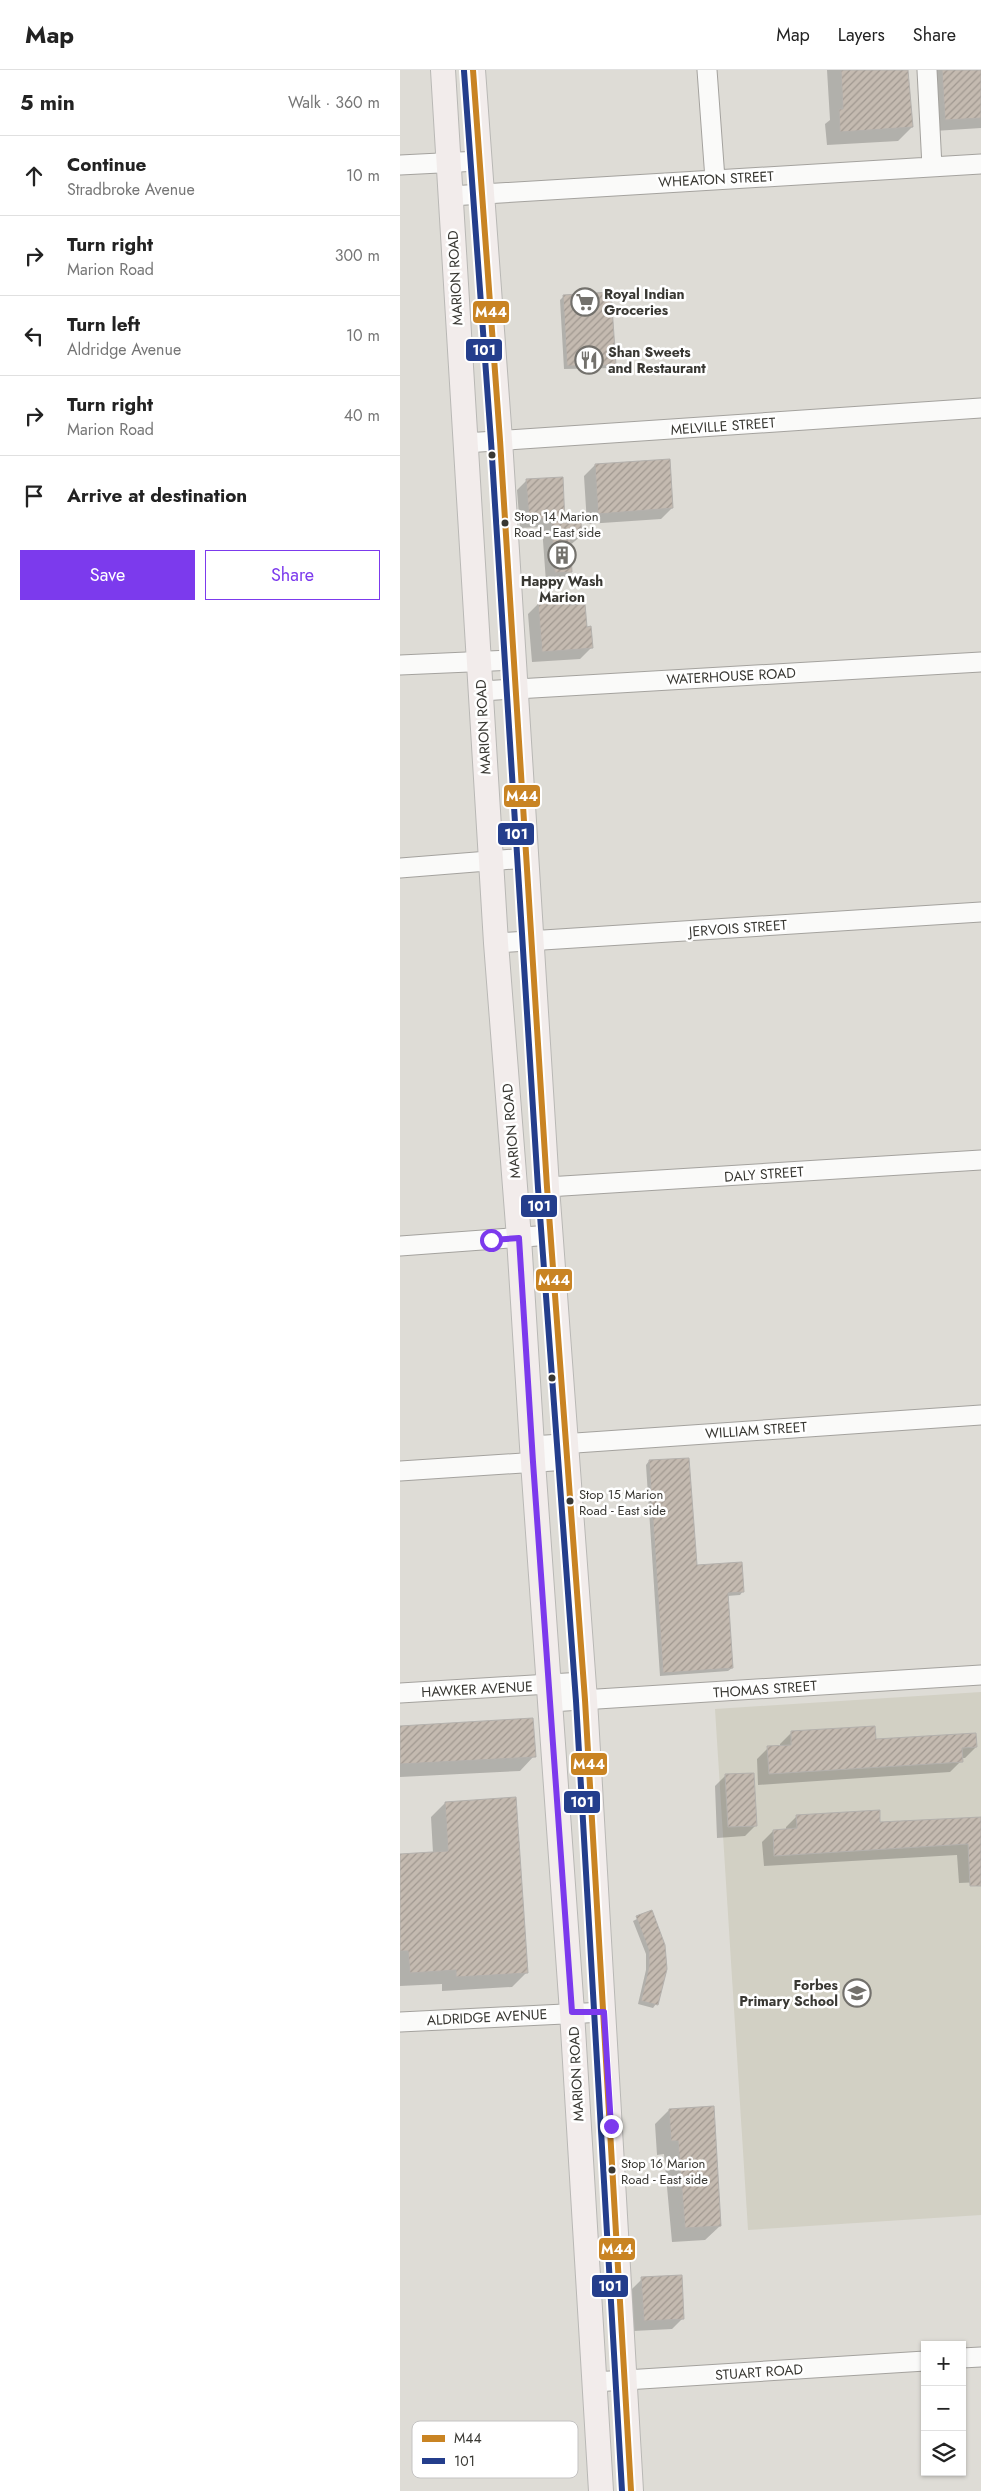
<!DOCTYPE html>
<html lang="en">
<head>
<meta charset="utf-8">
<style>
	body { margin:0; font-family:Jost,sans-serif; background:#f2f2f2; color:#222 }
	.controls { position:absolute; right:15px; bottom:15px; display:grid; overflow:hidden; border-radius:0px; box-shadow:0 1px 4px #0004 }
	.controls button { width:45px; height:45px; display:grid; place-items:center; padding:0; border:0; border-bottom:1px solid #e0e0e0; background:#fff; color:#222; font:25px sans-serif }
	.stop { position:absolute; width:15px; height:15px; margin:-11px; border:4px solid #7c3aed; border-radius:50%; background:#fff }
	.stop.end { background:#7c3aed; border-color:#fff; box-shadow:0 1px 5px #0008 }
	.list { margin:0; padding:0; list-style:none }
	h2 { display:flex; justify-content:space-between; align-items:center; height:65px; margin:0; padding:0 20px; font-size:21px }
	h2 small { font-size:16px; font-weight:400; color:#767676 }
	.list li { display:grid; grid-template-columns:32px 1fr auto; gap:15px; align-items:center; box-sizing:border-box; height:80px; padding:0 20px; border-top:1px solid #e0e0e0 }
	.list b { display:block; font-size:19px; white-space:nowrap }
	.list p { margin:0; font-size:16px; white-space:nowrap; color:#767676 }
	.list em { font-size:16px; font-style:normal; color:#767676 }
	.actions { display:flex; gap:10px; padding:15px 20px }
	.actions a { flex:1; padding:11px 0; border:1px solid #7c3aed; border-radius:0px; text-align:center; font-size:18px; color:#7c3aed }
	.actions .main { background:#7c3aed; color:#fff }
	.icon { flex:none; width:28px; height:28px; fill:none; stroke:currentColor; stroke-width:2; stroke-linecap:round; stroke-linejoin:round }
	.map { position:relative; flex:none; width:581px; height:2421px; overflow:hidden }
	header { display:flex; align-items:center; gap:30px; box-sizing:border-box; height:70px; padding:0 25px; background:#fff; border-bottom:1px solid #e0e0e0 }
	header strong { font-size:24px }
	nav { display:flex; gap:28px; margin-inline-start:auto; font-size:18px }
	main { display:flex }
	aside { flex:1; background:#fff }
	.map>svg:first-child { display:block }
</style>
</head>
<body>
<header>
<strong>Map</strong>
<nav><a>Map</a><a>Layers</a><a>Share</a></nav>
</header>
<main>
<aside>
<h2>5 min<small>Walk · 360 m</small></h2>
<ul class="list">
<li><svg class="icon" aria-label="ahead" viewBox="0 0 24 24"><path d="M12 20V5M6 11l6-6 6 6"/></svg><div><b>Continue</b><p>Stradbroke Avenue</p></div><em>10 m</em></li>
<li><svg class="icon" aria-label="right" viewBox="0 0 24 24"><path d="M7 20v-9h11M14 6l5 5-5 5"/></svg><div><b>Turn right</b><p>Marion Road</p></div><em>300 m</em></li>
<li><svg class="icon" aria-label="left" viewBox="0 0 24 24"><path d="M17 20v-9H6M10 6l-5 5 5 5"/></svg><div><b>Turn left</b><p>Aldridge Avenue</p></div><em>10 m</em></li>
<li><svg class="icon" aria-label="right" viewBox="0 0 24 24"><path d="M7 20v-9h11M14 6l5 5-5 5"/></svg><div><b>Turn right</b><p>Marion Road</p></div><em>40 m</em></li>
<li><svg class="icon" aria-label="arrive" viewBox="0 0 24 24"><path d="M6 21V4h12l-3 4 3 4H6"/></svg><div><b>Arrive at destination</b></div></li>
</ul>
<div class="actions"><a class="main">Save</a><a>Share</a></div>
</aside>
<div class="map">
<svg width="581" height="2421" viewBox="0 0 581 2421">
	<defs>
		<pattern id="building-hatch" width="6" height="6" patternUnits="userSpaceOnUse" patternTransform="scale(1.25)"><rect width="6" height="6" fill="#c4bab0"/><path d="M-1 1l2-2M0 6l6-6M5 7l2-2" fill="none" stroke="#a09890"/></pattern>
	</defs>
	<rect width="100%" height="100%" fill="#dedcd6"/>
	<path fill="#d2d0c4" d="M581,1622V2145L348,2160L315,1639Z"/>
	<path fill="#0003" d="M427,0H506L512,57L498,71L427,75L425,54L430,50Z
		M530,0H581V58L534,61Z
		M164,226L215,295L212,298L164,299L160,230Z
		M195,395L272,438L261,449L187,454L184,406Z
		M127,410L164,454L181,466L169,476L171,501L161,511L146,512L142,457L120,458L117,420Z
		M139,533L169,536L186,558L191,578L180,589L132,592L128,544Z
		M249,1391L296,1496L343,1521L340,1525L327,1526L332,1598L328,1601L260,1606L246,1395Z
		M0,1657L134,1686L120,1701L0,1707Z
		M391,1663L475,1670L576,1677L565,1688H561V1691L550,1702L358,1715L357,1689L368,1678L380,1677V1674Z
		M326,1705L356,1755L345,1766L317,1768L315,1716Z
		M45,1733L127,1902L112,1917L42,1921V1914L0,1916V1785L33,1783L31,1747Z
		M397,1746L479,1753L581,1748V1812L559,1813L557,1785L364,1796L362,1772L373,1761L386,1760V1757Z
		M251,1842L256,1934L253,1938L238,1934L246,1900V1884L233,1851Z
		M269,2040L320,2156L305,2170L272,2172L264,2084L257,2085L255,2054Z
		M242,2209L283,2248L272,2259L233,2261L231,2220Z"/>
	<path fill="url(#building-hatch)" stroke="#b4b1ad" d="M441,0H508L513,57L440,62L439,39H443Z
		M542,0H581V48L545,50Z
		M211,222L216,295L167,296L163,225Z
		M270,389L273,438L198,444L195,394Z
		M163,407L165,453L181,452L182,466L170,467L172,502L155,503L151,448L129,449L126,409Z
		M170,529V535L185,534L187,557L191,556L193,578L142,582L138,532Z
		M289,1388L297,1495L342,1492L344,1522L328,1523L333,1598L263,1603L249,1390Z
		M133,1648L136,1687L0,1694V1656Z
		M475,1656L476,1669L576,1663L577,1677L562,1678L563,1692L369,1704L367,1676L391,1675V1661Z
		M354,1703L357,1756L328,1757L325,1704Z
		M116,1727L128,1903L56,1907V1900L10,1903L8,1881H0V1784L48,1781L45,1732Z
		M480,1740V1752L581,1747V1816H570L568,1774L374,1786L373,1760L397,1758L396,1745Z
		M252,1840L265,1875L267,1899L258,1935L241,1931L249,1896V1881L236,1846Z
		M314,2036L321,2156L285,2158L278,2071H271L269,2039Z
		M282,2205L284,2249L244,2251L241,2207Z"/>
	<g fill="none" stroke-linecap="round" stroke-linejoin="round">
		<g stroke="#a4a29e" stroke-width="21">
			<path id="minor" d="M307,0L315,109
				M527,0L532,97
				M0,95L79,91
				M50,126L581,94
				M65,373L581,338
				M0,595L113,590
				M81,621L581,592
				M0,798L127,788
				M96,873L581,842
				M147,1117L581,1090
				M0,1176L151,1165
				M132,1376L581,1345
				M0,1401L168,1390
				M0,1623L183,1612
				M150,1632L581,1605
				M0,1952L205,1942
				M562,2288L581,2287
				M194,2312L525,2291"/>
		</g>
		<g stroke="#b9b8b5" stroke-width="26">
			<path id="major" d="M43,0L96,873L119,1168L133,1392L172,1942L201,2421
				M73,0L100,370L147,1117L185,1630L231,2421"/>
		</g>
		<use href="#minor" stroke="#fafaf9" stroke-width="19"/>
		<use href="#major" stroke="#f2eceb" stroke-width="24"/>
		<g stroke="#fff" stroke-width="10">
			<path id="bus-1" d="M73,0L100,370L147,1117L185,1630L231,2421"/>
		</g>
		<g stroke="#fff" stroke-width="10">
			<path id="bus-2" d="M64,1L91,371L138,1118L176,1631L222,2421"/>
		</g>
		<use href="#bus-1" stroke="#c98423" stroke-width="6"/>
		<use href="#bus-2" stroke="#243e8c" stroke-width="6"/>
	</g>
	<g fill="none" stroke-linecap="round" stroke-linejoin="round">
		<path stroke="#7c3aed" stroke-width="6" d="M91,1170L119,1168L133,1392L172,1942H204L211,2056"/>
	</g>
	<defs>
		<g id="supermarket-ring" transform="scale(1.4375)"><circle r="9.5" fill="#fff" stroke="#73716c" stroke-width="1.5"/><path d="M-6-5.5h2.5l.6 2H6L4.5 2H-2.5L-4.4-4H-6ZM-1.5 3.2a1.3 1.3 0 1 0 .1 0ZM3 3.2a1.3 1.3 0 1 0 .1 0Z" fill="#73716c"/></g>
		<g id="restaurant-ring" transform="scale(1.4375)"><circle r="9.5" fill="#fff" stroke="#73716c" stroke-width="1.5"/><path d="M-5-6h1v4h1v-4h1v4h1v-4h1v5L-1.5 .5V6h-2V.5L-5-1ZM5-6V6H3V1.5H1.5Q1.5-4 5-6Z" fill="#73716c"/></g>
		<g id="building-ring" transform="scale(1.4375)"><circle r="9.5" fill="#fff" stroke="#73716c" stroke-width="1.5"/><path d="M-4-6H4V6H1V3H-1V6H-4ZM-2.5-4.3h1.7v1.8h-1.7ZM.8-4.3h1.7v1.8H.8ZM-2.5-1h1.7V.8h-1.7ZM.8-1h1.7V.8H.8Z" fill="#73716c"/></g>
		<g id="school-ring" transform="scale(1.4375)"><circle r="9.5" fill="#fff" stroke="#73716c" stroke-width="1.5"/><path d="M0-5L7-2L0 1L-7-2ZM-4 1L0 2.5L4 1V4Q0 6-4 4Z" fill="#73716c"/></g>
	</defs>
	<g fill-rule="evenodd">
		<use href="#supermarket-ring" x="185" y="232"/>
		<use href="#restaurant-ring" x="189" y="290"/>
		<use href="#building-ring" x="162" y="485"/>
		<use href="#school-ring" x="457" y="1923"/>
	</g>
	<g fill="#393833" stroke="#fff" stroke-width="2">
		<circle cx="92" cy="385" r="4.5"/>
		<circle cx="105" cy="453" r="4.5"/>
		<circle cx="152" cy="1308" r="4.5"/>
		<circle cx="170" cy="1431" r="4.5"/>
		<circle cx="212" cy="2100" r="4.5"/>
	</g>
	<g text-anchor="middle" stroke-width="5" stroke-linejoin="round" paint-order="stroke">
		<g font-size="13" fill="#393833" stroke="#fff" text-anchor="start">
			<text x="114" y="451">Stop 14 Marion<tspan x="114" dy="16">Road - East side</tspan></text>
			<text x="179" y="1429">Stop 15 Marion<tspan x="179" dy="16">Road - East side</tspan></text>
			<text x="221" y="2098">Stop 16 Marion<tspan x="221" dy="16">Road - East side</tspan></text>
		</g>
		<g font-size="14" fill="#393833" stroke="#fff">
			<text transform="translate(316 109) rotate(-3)" y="5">WHEATON STREET</text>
			<text transform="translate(55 208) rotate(-93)" y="5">MARION ROAD</text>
			<text transform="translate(323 356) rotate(-4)" y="5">MELVILLE STREET</text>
			<text transform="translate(331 606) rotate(-3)" y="5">WATERHOUSE ROAD</text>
			<text transform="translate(83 657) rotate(-93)" y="5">MARION ROAD</text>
			<text transform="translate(338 858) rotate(-4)" y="5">JERVOIS STREET</text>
			<text transform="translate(111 1061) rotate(-95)" y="5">MARION ROAD</text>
			<text transform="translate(364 1104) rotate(-4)" y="5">DALY STREET</text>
			<text transform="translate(356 1360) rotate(-4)" y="5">WILLIAM STREET</text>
			<text transform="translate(77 1619) rotate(-3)" y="5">HAWKER AVENUE</text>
			<text transform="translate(365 1619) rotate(-4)" y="5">THOMAS STREET</text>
			<text transform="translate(87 1947) rotate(-3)" y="5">ALDRIDGE AVENUE</text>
			<text transform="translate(176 2004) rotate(-93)" y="5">MARION ROAD</text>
			<text transform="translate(359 2302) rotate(-4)" y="5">STUART ROAD</text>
		</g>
		<g font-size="14" font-weight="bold" fill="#393833" stroke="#fff" text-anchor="start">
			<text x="204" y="229">Royal Indian<tspan x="204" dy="16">Groceries</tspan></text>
			<text x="208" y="287">Shan Sweets<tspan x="208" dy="16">and Restaurant</tspan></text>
			<text x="162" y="516" text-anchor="middle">Happy Wash<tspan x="162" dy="16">Marion</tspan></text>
			<text x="438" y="1920" text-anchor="end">Forbes<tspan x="438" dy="16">Primary School</tspan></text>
		</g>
	</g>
	<rect x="12" y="2351" width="166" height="57" rx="8" fill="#fff" stroke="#c4c3c2" stroke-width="1"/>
	<rect x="22" y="2365" width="23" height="7" fill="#c98423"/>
	<rect x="22" y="2388" width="23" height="6" fill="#243e8c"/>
	<g font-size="14" fill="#393833">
		<text x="54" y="2373">M44</text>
		<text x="54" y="2396">101</text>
	</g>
	<g stroke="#fff" stroke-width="2">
		<rect x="72" y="230" width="38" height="24" rx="5" fill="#c98423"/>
		<rect x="65" y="268" width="38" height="24" rx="5" fill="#243e8c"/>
		<rect x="103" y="714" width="38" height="24" rx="5" fill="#c98423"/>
		<rect x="97" y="752" width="38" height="24" rx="5" fill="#243e8c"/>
		<rect x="120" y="1124" width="38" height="24" rx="5" fill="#243e8c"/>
		<rect x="135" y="1198" width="38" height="24" rx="5" fill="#c98423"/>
		<rect x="170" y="1682" width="38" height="24" rx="5" fill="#c98423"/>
		<rect x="163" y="1720" width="38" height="24" rx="5" fill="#243e8c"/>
		<rect x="198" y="2167" width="38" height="24" rx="5" fill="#c98423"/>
		<rect x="191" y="2204" width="38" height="24" rx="5" fill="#243e8c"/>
	</g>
	<g font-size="14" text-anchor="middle" font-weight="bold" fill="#fff">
		<text x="91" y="247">M44</text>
		<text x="84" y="285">101</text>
		<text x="122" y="731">M44</text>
		<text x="116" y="769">101</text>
		<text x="139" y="1141">101</text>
		<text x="154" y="1215">M44</text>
		<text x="189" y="1699">M44</text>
		<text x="182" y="1737">101</text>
		<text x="217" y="2184">M44</text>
		<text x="210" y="2221">101</text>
	</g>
</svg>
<div class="controls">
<button>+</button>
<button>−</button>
<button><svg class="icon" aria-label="layers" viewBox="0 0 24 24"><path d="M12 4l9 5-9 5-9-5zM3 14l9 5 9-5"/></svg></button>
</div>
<div class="stop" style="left:91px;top:1170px"></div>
<div class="stop end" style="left:211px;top:2056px"></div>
</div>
</main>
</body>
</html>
